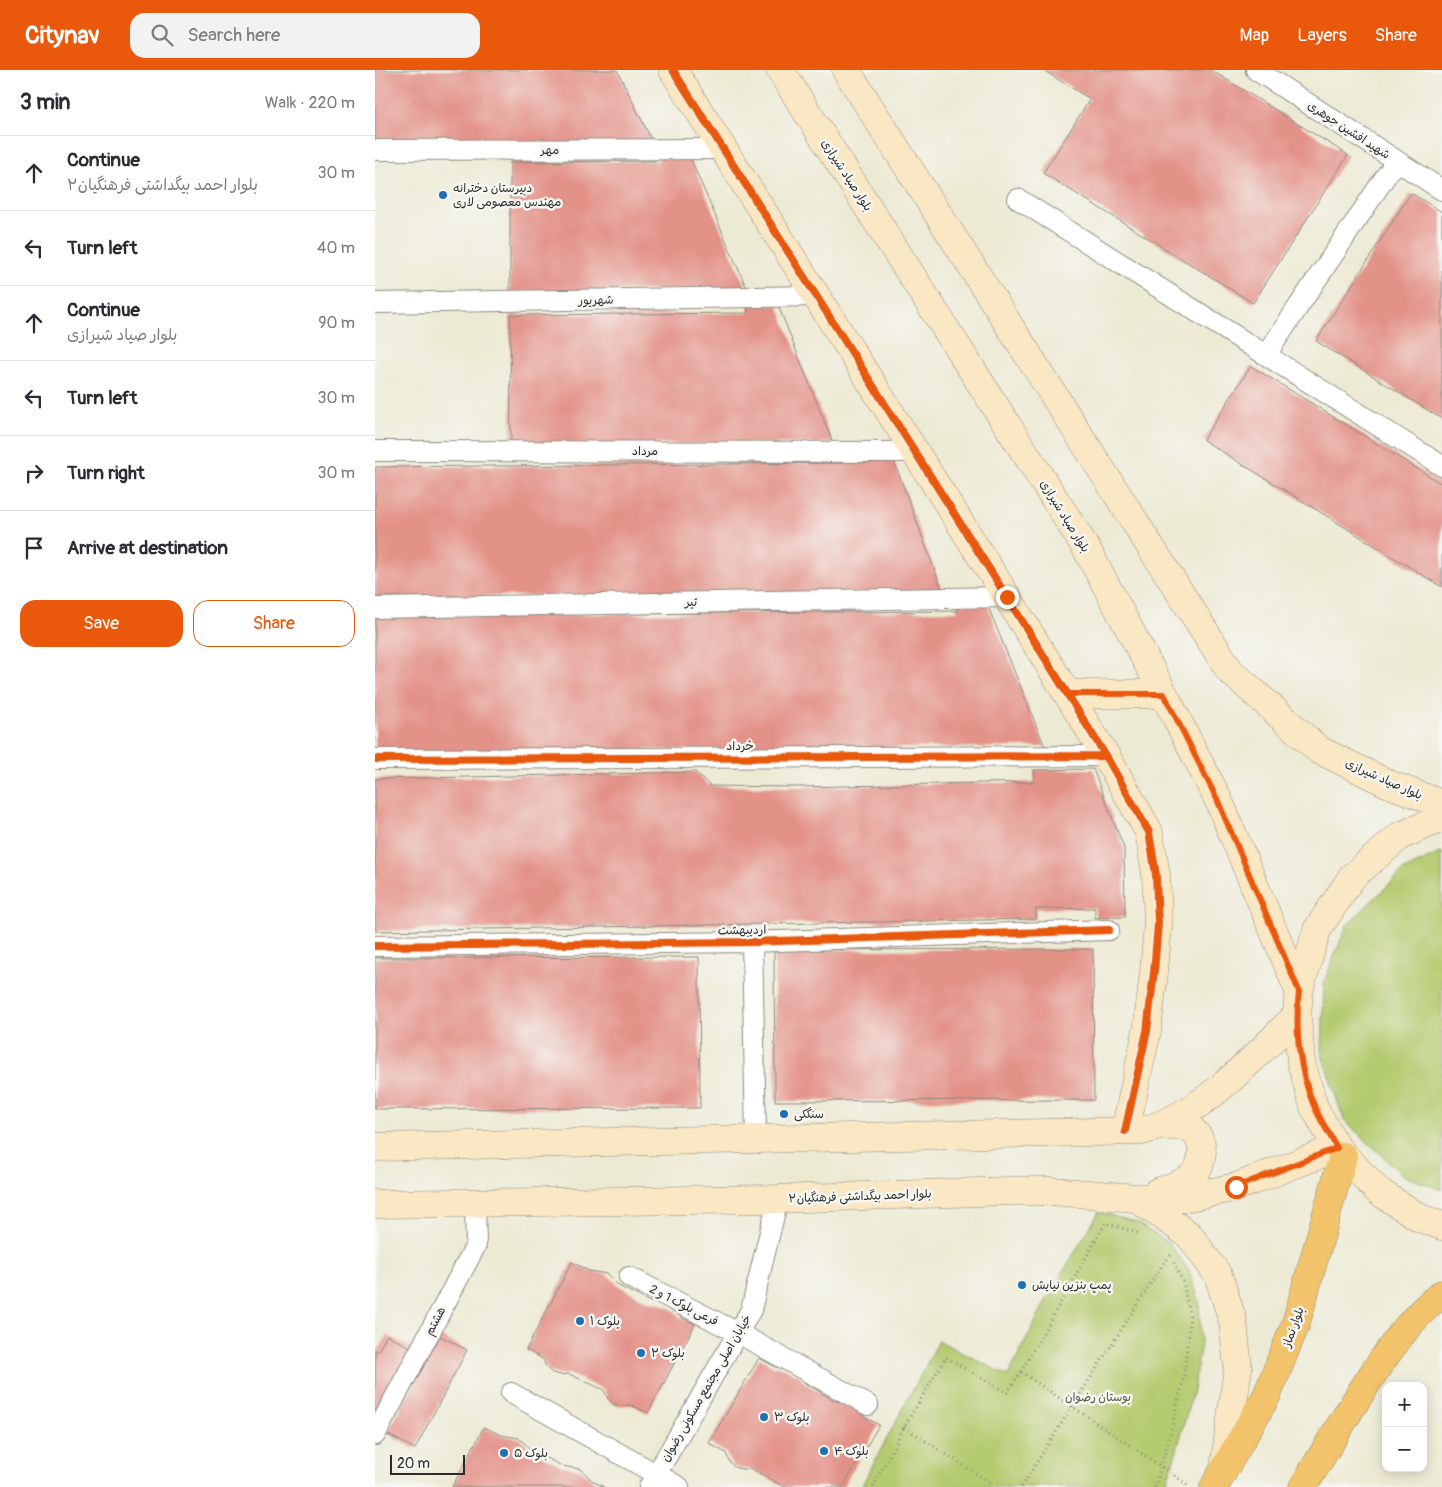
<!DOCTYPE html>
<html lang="en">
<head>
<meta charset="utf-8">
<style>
	body { margin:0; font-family:Pangolin,"Playpen Sans Arabic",sans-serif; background:#f2f2f3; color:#2b2b33 }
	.controls { position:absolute; right:15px; bottom:15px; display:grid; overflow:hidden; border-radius:10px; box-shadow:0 2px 12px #0003 }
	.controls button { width:45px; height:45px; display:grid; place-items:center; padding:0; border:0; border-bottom:1px solid #e1e1e2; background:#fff; color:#2b2b33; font:25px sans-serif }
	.scale { position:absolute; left:15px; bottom:12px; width:75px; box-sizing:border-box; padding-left:5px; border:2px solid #2b2b2b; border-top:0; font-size:14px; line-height:18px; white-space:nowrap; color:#2b2b2b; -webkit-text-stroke:4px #f6f6f2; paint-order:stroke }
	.stop { position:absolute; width:15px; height:15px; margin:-11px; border:4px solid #ea580c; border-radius:50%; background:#fff }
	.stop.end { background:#ea580c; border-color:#fff; box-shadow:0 1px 5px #0008 }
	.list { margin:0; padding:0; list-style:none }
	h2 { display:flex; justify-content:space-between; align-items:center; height:65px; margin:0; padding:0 20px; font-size:21px }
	h2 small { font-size:16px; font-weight:400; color:#7c7c81 }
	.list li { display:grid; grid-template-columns:32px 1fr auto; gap:15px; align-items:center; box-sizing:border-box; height:75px; padding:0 20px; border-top:1px solid #e1e1e2 }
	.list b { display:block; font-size:19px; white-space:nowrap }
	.list p { margin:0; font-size:16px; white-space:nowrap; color:#7c7c81 }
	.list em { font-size:16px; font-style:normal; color:#7c7c81 }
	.actions { display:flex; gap:10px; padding:15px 20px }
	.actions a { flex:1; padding:11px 0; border:1px solid #ea580c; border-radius:15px; text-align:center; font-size:18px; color:#ea580c }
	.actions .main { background:#ea580c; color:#fff }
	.icon { flex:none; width:28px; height:28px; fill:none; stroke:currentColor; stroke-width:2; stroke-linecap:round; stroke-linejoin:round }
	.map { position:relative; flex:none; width:1067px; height:1417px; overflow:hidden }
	header { display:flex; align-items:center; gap:30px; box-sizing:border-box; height:70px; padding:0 25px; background:#ea580c; color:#fff }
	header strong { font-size:24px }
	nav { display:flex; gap:28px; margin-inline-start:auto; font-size:18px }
	.search { width:350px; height:45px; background:#f2f2f3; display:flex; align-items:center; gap:12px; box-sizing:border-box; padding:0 18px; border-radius:15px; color:#7c7c81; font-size:19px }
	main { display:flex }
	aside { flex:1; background:#fff }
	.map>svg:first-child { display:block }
</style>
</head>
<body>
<header>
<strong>Citynav</strong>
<div class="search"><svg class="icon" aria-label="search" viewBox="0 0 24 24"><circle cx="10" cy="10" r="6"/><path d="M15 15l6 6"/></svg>Search here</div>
<nav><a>Map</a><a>Layers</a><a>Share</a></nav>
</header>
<main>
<aside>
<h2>3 min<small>Walk · 220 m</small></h2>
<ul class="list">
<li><svg class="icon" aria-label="ahead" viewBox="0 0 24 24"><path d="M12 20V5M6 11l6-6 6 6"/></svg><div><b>Continue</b><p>بلوار احمد بیگداشتی فرهنگیان۲</p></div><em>30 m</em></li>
<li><svg class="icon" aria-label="left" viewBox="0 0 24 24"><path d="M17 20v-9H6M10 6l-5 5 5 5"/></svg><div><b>Turn left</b></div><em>40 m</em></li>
<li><svg class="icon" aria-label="ahead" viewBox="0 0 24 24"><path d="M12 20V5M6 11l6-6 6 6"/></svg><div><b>Continue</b><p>بلوار صیاد شیرازی</p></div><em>90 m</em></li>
<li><svg class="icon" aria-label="left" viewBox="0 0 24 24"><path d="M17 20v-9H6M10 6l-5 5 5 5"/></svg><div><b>Turn left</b></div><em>30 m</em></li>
<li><svg class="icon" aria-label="right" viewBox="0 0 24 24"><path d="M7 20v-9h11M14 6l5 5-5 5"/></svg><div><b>Turn right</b></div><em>30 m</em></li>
<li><svg class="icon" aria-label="arrive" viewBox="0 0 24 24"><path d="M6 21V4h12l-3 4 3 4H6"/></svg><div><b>Arrive at destination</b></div></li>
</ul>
<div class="actions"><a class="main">Save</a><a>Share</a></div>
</aside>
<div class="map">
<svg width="1067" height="1417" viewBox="0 0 1067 1417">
	<rect width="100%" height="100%" fill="#f6f6f2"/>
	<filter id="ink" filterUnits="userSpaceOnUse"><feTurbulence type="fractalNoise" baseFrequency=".02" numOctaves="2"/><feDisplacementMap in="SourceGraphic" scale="10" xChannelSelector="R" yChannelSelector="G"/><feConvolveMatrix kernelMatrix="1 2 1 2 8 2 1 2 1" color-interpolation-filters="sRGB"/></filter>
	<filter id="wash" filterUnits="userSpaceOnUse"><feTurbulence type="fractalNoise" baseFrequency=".0096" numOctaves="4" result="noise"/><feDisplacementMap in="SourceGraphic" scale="20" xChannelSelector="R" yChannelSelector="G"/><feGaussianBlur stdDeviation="1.12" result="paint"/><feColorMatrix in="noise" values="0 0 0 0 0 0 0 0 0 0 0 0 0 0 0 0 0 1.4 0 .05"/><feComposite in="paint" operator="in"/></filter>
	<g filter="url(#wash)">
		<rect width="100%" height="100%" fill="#edead4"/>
		<path fill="#b5cb70" stroke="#707b4e" d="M1067,782V1120L1029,1106L969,1050L947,985L949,912L972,855L1029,800Z
			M724,1142L761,1152L794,1173L814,1200L824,1231L826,1273L818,1320L802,1380L790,1417H486L564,1271L633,1306L672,1229Z"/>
		<g id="blocks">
			<path fill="#e39288" d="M0,0H242L278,73L0,75Z
				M668,0H836L973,85L878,233L668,103L715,29Z
				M313,83L372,219L135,222V92L283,91V84Z
				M1036,123L1067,142V349L941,271Z
				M373,235H403L458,373L136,375L135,245L373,243Z
				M876,296L1067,414V517L828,370Z
				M468,386H517L568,522L0,527V397L468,393Z
				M582,534H612L670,677L0,682V546L582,541Z
				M718,699L749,778L750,847L720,848V838L661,839V849L0,861V709L320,702L335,716L421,717L659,712V700Z
				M718,879L719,1030L400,1031L399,880Z
				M324,887L325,1038L0,1039V888Z
				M197,1192L214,1201L232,1204L244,1216L275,1232L285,1233L300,1241L305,1247L320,1254L273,1343L256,1335L247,1336L238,1334L233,1329L229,1320L194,1304L186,1305L177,1303L171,1297L168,1289L151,1280Z
				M12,1265L39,1279L0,1352V1280L3,1281Z
				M65,1266L92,1280L40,1379L12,1364Z
				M384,1288L401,1297L410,1298L425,1306L430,1313L460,1331L470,1332L485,1341L490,1347L504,1355L468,1417H410L376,1399H367L359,1397L354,1391L351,1383L334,1373Z
				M109,1357L126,1365L144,1368L156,1380L187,1396L205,1399L218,1411L229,1417H77Z"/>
		</g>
	</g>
	<g filter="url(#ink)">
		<use href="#blocks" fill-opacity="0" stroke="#8c8a80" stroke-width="1"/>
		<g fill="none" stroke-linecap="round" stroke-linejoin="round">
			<g stroke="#8c8a80" stroke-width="22">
				<path id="street" d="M881,0L1067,120
					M0,80L350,79
					M643,129L1067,396
					M0,233L442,226
					M891,285L1021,91
					M0,381L540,382
					M0,538L632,527
					M0,689L731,686
					M377,872L381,1068
					M0,876L377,872L734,860
					M254,1207L363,1263L493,1335
					M136,1323L304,1417
					M0,1365L101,1175L100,1133
					M274,1417L376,1240L403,1129"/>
			</g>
			<g stroke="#8c8a80" stroke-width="29">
				<path id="secondary" d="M298,0L632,527L731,686L774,762L781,805L783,854L779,902L772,961L750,1061
					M405,0L711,478L789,624L843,729L924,921
					M471,0L855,601L944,680L1014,714L1067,734
					M693,624H789
					M1067,748L1025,766L977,807L942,860L924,921L922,945L926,992L939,1037L962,1078L1003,1121L1045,1148L1067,1156
					M0,1077L767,1061C828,1045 878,988 922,945
					M782,1122C794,1118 809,1114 818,1105C828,1095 831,1073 819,1062C811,1054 796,1056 785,1056
					M761,1128L814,1165L843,1205L858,1251L863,1298L849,1398
					M0,1134L403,1129L634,1121H676L761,1128H809L861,1117L962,1078"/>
			</g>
			<g stroke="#8c8a80" stroke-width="29">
				<path id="highway" d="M839,1417L892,1325L921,1253L968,1086
					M928,1417C951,1379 973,1342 997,1305C1017,1276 1038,1245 1067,1224"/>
			</g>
			<path stroke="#8c8a80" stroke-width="3" stroke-dasharray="1 4" stroke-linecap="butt" d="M733,1154L763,1163
				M646,1302L806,1410L813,1416
				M529,1357L622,1417
				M498,1417L529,1357L571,1287L632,1323L646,1302L731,1152
				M646,1417L788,1194L797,1184
				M780,1417L795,1365L809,1305L815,1247L808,1212L798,1191"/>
			<use href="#street" stroke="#fff" stroke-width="20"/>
			<use href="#secondary" stroke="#fae7c3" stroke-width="28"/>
			<use href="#highway" stroke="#f2c36a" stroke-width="28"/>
			<g stroke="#f6f6f2" stroke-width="11">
				<path id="cycleway" d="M298,0L632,527L731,686L774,762L781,805L783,854L779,902L772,961L750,1061
					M0,689L731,686
					M0,876L377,872L734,860"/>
			</g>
			<use href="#cycleway" stroke="#e8590c" stroke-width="8"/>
		</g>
	</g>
	<g fill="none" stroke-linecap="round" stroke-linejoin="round" filter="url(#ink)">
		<path stroke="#ea580c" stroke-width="6" d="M632,527L693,624H789L842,729L924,921C920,960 924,1001 940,1038C946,1051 955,1065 962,1078L861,1117"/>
	</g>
	<g fill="#1f6fb2" stroke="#f6f6f2" stroke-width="2">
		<circle cx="68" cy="125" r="5"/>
		<circle cx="409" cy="1044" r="5"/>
		<circle cx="647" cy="1215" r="5"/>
		<circle cx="205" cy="1251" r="5"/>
		<circle cx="266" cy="1283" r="5"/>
		<circle cx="389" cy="1347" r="5"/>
		<circle cx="449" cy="1381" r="5"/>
		<circle cx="129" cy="1383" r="5"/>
	</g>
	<g text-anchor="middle" stroke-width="5" stroke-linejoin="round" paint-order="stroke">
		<g font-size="12" fill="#2b2b2b" stroke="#f6f6f2">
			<text transform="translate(974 60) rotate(33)" y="4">شهید افشین جوهری</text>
			<text x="175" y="84">مهر</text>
			<text transform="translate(472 105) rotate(57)" y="4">بلوار صیاد شیرازی</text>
			<text transform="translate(221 230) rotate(-1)" y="4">شهریور</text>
			<text x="270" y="385">مرداد</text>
			<text transform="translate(690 446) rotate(58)" y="4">بلوار صیاد شیرازی</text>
			<text transform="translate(316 532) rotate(-1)" y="4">تیر</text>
			<text x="365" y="680">خرداد</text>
			<text transform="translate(1009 709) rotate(24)" y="4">بلوار صیاد شیرازی</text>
			<text transform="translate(367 860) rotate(-1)" y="4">اردیبهشت</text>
			<text transform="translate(485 1126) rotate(-2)" y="4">بلوار احمد بیگداشتی فرهنگیان۲</text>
			<text transform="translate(309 1235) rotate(27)" y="4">فرعی بلوک 1 و 2</text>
			<text transform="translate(60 1251) rotate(-62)" y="4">هشتم</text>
			<text transform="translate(918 1257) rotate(-70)" y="4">بلوار نماز</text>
			<text transform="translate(331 1318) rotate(-60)" y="4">خیابان اصلی مجتمع مسکونی رضوان</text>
		</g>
		<g font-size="12" fill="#2b2b2b" stroke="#f6f6f2" text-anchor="start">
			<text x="78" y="122">دبیرستان دخترانه<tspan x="78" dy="14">مهندس معصومی لاری</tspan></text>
			<text x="419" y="1048">سنگکی</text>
			<text x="657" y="1219">پمپ بنزین نیایش</text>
			<text x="215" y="1255">بلوک ۱</text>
			<text x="276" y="1287">بلوک ۲</text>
			<text x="399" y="1351">بلوک ۳</text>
			<text x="459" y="1385">بلوک ۴</text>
			<text x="139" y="1387">بلوک ۵</text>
		</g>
		<g font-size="12" fill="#545b40" stroke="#f6f6f2">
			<text x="723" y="1331">بوستان رضوان</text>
		</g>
	</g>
</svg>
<div class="controls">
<button>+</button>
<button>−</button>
</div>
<div class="scale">20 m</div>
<div class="stop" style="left:861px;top:1117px"></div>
<div class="stop end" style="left:632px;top:527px"></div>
</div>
</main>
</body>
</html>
